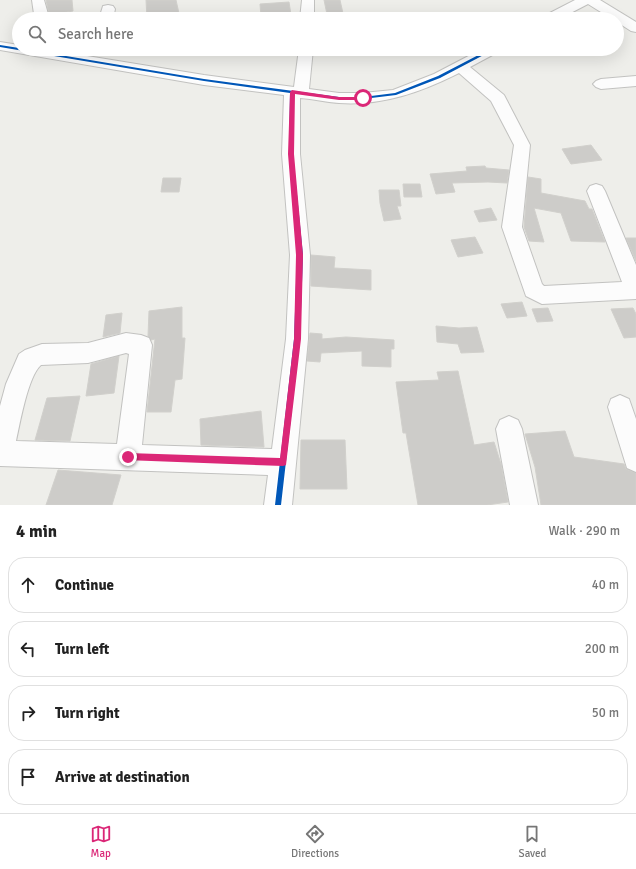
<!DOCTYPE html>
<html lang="en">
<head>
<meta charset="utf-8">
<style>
	body { margin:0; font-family:Signika,sans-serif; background:#f6f6f6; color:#222 }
	.stop { position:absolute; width:12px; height:12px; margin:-9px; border:3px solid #db2777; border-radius:50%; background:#fff }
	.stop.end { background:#db2777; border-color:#fff; box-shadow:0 1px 4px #0008 }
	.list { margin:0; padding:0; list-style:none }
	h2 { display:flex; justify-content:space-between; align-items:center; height:52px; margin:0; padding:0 16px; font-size:17px }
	h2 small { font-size:13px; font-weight:400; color:#767676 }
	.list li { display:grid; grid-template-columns:26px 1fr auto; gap:12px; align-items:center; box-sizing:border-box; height:56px; margin:0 8px 8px; padding:0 8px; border:1px solid #e0e0e0; border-radius:16px }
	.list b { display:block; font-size:15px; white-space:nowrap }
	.list em { font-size:13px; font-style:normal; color:#767676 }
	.icon { flex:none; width:22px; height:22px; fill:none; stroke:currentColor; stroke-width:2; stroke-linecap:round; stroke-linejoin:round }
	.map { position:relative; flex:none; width:636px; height:505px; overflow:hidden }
	.search { position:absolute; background:#fff; box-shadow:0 4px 16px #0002; left:12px; right:12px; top:12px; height:44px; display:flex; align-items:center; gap:10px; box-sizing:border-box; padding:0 14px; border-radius:22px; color:#767676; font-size:15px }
	.sheet { height:308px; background:#fff }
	nav { display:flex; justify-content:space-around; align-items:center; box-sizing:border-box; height:56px; border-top:1px solid #e0e0e0; background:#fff; font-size:11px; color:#767676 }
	nav a { display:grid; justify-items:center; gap:2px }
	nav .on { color:#db2777 }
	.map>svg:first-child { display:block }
</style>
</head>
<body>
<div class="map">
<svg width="636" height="505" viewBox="0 0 636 505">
	<rect width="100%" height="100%" fill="#eeeeea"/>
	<path fill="#cdccc9" stroke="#d1d0cc" d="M46,0H72L73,11L54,14L53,19H49V14Z
		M146,0H176L180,18L147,19Z
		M324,0H340L344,18L328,19Z
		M289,2L291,15L261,17L260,4Z
		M591,145L602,160L571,164L562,149Z
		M485,166L486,168L509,170L507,183L488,182L452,183L455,192L436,194L430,174L467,171L466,167Z
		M528,177L541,179V193L585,201L589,209H592L605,242L571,241L561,213L534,208L544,242L529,241L524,227Z
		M163,178H181L179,192H161Z
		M403,184H420L422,197H404Z
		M379,190H399L401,206H397L401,219L384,221L380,203Z
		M491,208L497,220L479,222L474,211Z
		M475,237L483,253L458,257L451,240Z
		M626,238H636V261Z
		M311,255L335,257L334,268L371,270V290L311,286Z
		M522,302L527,316L507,318L501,304Z
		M182,307V338H185L182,379L175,380L171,412H147L155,339L151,340L148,336L149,311Z
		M548,308L553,321L537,322L532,309Z
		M633,308L636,314V337L624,338L611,309Z
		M122,313L120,333L103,337L106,315Z
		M436,326L459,328L477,327L484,352L461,353L458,344L437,342Z
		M310,333L322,334V339L346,337L394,340V349H391V367L362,366V351L321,353L320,362L307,361Z
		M119,356L114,393L86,396L91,364Z
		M458,371L474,445L494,442L501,464L508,502L487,505H418L406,433H403L396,382L439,380L437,372Z
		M80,396L70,441L35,440L47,398Z
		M261,411L264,447L201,445L200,419Z
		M565,431L574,457L624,464L626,469L636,473V505H541L535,467L525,434Z
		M301,440H345L347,489H300Z
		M58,470L121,475L112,505H46Z"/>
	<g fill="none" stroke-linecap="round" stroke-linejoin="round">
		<g stroke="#c2c2c0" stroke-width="2">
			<path id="minor" d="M32,0H44L48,14L47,19H33L34,14Z
				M302,0H314V19H300Z
				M575,0H600L636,22V32L631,31L617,22V19H612L588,4L559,19H542L544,16Z
				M108,5L113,6L115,9L113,19H99L103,6Z
				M0,42L19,45V49H44L204,75L294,87L299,49H313L309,89L339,93H363L393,90L434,74L482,49H500L498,52L470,67L504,95L530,145L522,227L542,284L544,286L622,282L587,191L590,186L596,184L602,186L605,191L636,265V299L542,304L526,296L502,227L514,145L491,101L459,73C421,92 383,106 339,103C326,102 313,99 300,98V154L310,255L308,339L292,505H264L268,475L0,466V406L6,384L19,354L25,350L42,344L88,343L126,333L141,335L149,338L152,345L142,445L272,449L286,339L290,255L282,154L284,95L204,85L0,50ZM126,353L129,354L117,444L16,441C20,423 28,376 41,365L88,363Z
				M636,76V86L601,89L596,87L593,84L596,81L601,79Z
				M620,395L629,399L636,419V472L627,468L608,407L611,399Z
				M509,416L518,420L522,429L538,505H510L496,429L500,420Z"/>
		</g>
		<use href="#minor" fill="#fcfcfc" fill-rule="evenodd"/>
		<g stroke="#fff" stroke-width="3">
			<path id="cycleway" d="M0,45L19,48V49H24L204,79L339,97H363L395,93L438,76L490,49H495L440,78L396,95L363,99H339L294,93L293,154L303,255L300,339L281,505H275L294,339L297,255L289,154L290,93L204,81L0,47Z"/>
		</g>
		<use href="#cycleway" fill="#0057b8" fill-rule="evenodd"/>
	</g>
	<path fill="#db2777" d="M292,90L339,97H363L366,98L363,100H339L295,94L294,154L303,255L301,339L286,465L283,466L125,460L123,457L125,454L128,453L280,458L294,339L296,255L288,154L290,92Z"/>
</svg>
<div class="stop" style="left:363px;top:98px"></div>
<div class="stop end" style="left:128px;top:457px"></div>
<div class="search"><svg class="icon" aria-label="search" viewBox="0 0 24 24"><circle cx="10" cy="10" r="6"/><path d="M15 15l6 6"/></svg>Search here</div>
</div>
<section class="sheet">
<h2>4 min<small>Walk · 290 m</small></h2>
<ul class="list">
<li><svg class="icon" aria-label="ahead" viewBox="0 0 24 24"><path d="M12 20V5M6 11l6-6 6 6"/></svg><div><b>Continue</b></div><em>40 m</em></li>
<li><svg class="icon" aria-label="left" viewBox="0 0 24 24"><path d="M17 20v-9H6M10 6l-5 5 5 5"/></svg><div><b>Turn left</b></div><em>200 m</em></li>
<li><svg class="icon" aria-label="right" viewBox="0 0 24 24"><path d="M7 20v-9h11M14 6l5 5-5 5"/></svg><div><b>Turn right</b></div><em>50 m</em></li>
<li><svg class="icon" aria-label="arrive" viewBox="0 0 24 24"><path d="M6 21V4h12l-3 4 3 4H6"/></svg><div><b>Arrive at destination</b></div></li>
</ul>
</section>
<nav>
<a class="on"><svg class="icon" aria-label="map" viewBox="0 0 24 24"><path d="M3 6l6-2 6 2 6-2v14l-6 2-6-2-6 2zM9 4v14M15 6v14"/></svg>Map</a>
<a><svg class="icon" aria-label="directions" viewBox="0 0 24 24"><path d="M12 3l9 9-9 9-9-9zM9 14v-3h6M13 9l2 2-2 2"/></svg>Directions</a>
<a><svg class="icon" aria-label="saved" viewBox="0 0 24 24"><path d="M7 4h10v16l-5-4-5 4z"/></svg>Saved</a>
</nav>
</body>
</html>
